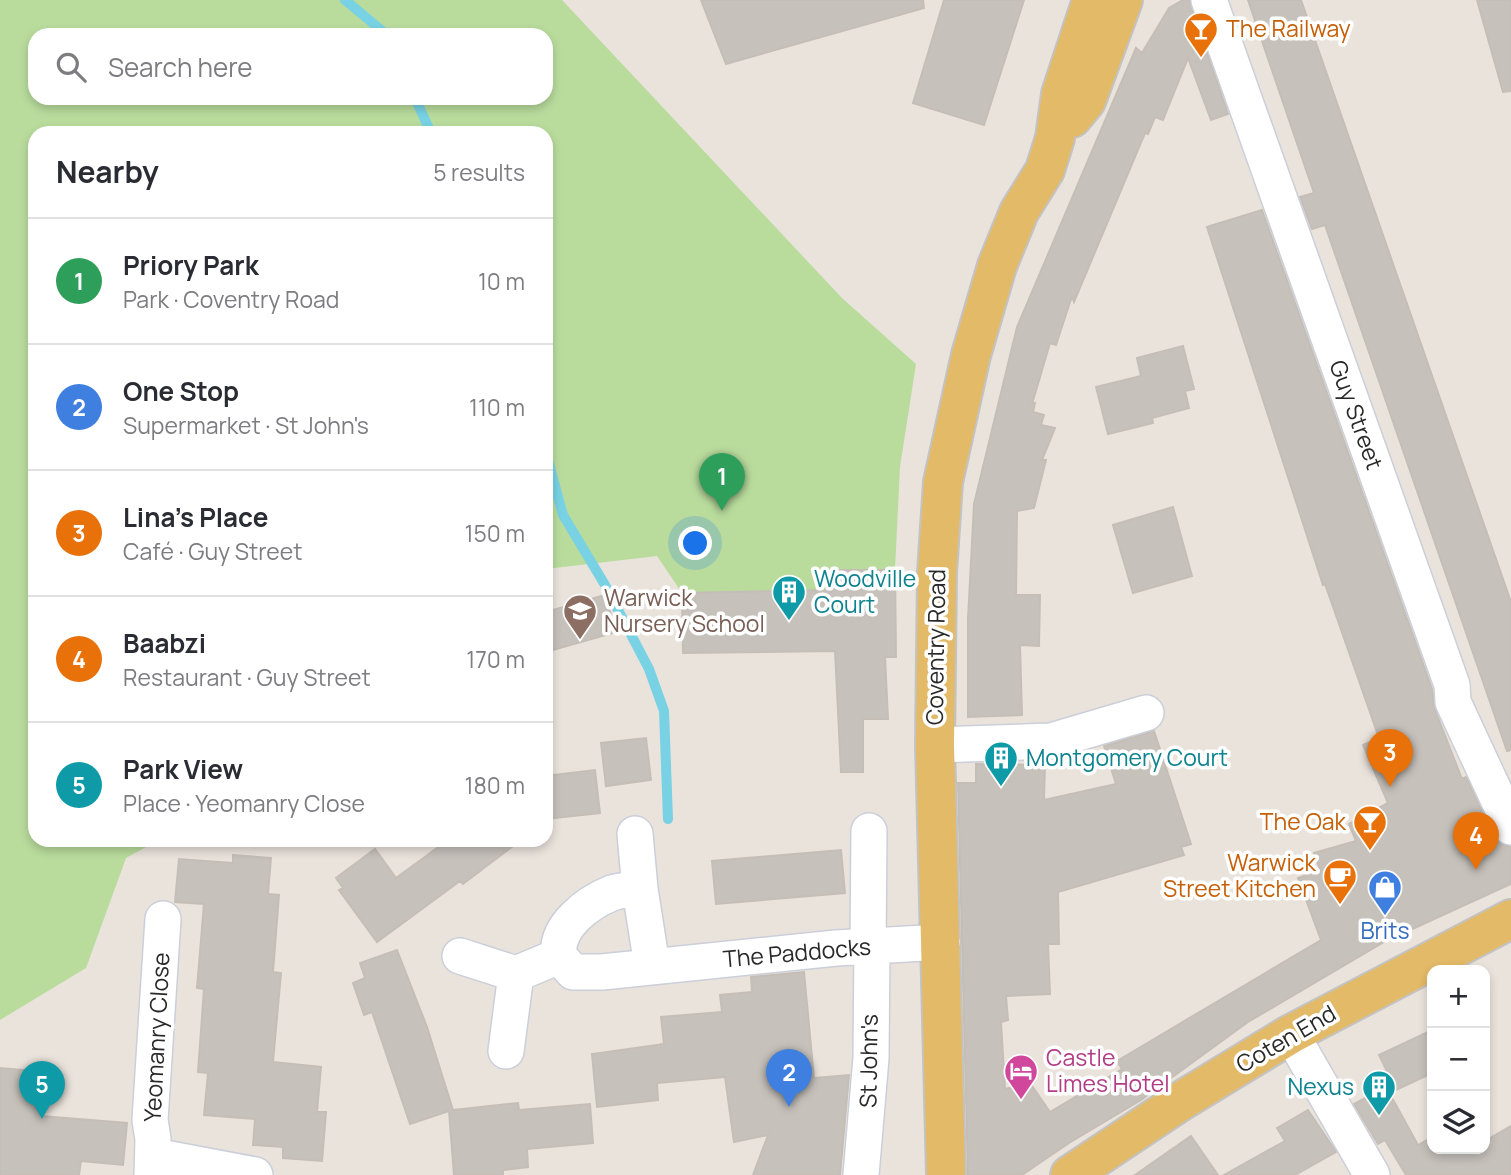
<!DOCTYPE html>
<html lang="en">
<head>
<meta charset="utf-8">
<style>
	body { margin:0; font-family:Manrope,sans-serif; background:#f7f7f7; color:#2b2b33 }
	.controls { position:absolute; right:21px; bottom:21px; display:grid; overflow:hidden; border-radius:14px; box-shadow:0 4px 10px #0003 }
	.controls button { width:63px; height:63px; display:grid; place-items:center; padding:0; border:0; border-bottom:2px solid #e1e1e2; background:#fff; color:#2b2b33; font:35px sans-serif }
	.you { position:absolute; left:696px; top:544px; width:24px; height:24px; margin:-18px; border:5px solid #fff; border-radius:50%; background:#1a73e8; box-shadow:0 0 0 10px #1a73e833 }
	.badge { display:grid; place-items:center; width:46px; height:46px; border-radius:50%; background:#4b78e9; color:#fff; font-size:23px; font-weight:700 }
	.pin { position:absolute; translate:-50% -58px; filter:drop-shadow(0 2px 4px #0008) }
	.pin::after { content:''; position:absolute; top:37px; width:24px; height:21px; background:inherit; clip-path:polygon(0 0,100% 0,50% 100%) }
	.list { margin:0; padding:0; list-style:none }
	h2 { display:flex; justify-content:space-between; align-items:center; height:91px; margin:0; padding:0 28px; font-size:30px }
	h2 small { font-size:23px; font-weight:400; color:#7c7c81 }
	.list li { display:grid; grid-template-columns:46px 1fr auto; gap:21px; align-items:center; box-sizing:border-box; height:126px; padding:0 28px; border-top:2px solid #e1e1e2 }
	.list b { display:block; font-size:26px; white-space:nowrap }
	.list p { margin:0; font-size:23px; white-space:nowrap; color:#7c7c81 }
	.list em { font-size:23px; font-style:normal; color:#7c7c81 }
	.icon { flex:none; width:38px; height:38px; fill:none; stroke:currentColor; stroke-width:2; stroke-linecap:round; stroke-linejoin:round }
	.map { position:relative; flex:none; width:1511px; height:1175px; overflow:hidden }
	.search { position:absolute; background:#fff; box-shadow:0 4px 10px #0003; left:28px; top:28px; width:525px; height:77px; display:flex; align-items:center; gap:18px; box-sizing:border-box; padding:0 24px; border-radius:21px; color:#7c7c81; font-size:26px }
	.panel { position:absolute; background:#fff; box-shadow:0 4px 10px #0003; left:28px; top:126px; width:525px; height:721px; border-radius:21px }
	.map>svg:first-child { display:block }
</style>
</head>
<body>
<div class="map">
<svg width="1511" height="1175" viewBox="0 0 1511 1175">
	<rect width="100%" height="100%" fill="#eae3dc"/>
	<path fill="#b9dc9d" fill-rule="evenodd" d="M0,0H562L842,298L916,364L900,467L895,570H826V590L682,593L657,556L546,569V133H35V840H159L126,858L86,968L0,1020ZM35,35H546V98H35Z"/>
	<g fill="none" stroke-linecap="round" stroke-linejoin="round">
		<path stroke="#78d2e3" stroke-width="10" d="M345,0L387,35
			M415,98L431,133
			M546,453L563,515L605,585L649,669L664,711L668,819"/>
	</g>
	<path fill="#c6c1bb" stroke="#c5beb6" stroke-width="2" d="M701,0H923L924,8L726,64Z
		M944,0H1024L984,125L913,103Z
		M1183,0H1189L1228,114L1211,120L1188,58L1163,120L1155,117L1148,134L1145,133L1074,302L1072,296L1056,345L1050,343L1032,404L1035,403L1033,412L1044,415L1041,425L1055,428L1042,460H1046L1034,508L1017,511L1016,595H1040L1039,646L1020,645L1022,715L968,717V619L974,504L1017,327L1136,48L1142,53L1169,8Z
		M1248,0H1301L1511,602V750L1507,751L1325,225L1312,229L1300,197L1314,193Z
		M1477,0H1511V91L1503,92Z
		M1262,210L1432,689L1435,710L1462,779L1466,777L1493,835L1500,844L1511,847V884L1384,942L1248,1022L1141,1100L1069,1143L1022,1175H968L958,783H976V764L1045,765L1044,800L1116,784L1104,746L1154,731L1191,844L1181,847L1184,855L1058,892L1059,944H1048L1050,994L1006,996L1008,1020L1001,1022L1005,1089L1030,1083L1050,1112L1122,1069L1117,1061L1321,940L1298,878L1320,870L1314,853L1356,841L1349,824L1388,803L1363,745L1379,738L1325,584L1323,585L1207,227Z
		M1183,346L1194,389L1185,391L1189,408L1152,418L1153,423L1108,434L1096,387L1141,376L1137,358Z
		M1173,507L1192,576L1133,593L1113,525Z
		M825,570H895L896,657H885L888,719H863V772H841L835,651L683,653L682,593L826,590Z
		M605,595L616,632L546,652V612Z
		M646,738L651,780L606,786L601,743Z
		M595,770L600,813L546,819V776Z
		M448,840H521L463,884L460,881L377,942L339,890L343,888L336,878L375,849L396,878Z
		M841,850L845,893L716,904L712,861Z
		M233,855L271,858L268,894L279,895L273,972L281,973L273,1062L321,1067L317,1112H326L322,1161L283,1158V1147L253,1145L255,1119L204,1115L208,1073L198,1072L204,989L197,988L204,904L175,902L179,859L233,863Z
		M397,950L427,1027L453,1110L518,1103L519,1110L590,1104L593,1143L527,1149L528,1167L503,1170V1175H454L449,1111L410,1124L372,1012L364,1015L353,983L365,978L360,963Z
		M804,972L814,1078L849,1075L840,1175H753L768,1135L734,1142L725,1077L657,1083L658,1100L597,1107L592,1054L664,1044L661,1017L722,1012L720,995L752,992L751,977Z
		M1432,1030V1073L1396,1090L1379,1055Z
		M0,1068L45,1072L41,1116L127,1123L123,1165L81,1161L79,1175H0Z
		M1386,1087L1418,1145L1427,1140L1432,1149H1485V1141L1511,1126V1175H1406L1385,1140L1378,1144L1354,1104Z
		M1308,1110L1336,1152L1295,1175H1224L1285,1141L1277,1128Z
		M1191,1136L1218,1175H1135Z"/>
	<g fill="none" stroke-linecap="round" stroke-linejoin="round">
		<g stroke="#cbcfda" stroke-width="38">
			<path id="minor" d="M1209,0L1452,685L1453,702L1511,827
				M935,745L1051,741L1146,713
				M635,834L640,889
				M868,946L869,831
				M460,956L516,974
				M652,966L640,889C631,890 620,890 612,893C587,903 555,927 559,956L573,972H602L836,948L942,942
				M1291,1034L1372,1175
				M506,1051L516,974L559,956
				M154,1156L255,1175
				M152,1175L153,1139L150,1120L163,919
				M861,1175L871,1058L872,946"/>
		</g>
		<g stroke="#c3c3c3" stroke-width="42">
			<path id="primary" d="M1072,118L1086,101L1123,0
				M946,1175L935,745L937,573L943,482L971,355L997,266L1019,212L1045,170L1055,138L1061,94L1092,0
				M1070,1175L1181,1101L1291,1034L1511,919"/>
		</g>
		<use href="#minor" stroke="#fff" stroke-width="35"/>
		<use href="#primary" stroke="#e3ba68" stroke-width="38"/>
	</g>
	<defs>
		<g id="bar-pin" transform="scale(1.75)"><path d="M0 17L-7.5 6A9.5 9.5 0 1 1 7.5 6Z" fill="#e8710a" stroke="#fff"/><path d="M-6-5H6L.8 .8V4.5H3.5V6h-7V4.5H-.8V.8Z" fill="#fff"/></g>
		<g id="building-pin" transform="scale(1.75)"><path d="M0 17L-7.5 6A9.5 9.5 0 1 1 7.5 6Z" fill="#0f9aa8" stroke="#fff"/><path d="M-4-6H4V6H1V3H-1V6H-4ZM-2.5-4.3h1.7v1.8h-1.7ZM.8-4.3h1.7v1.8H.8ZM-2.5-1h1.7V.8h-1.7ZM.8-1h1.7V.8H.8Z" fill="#fff"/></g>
		<g id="school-pin" transform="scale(1.75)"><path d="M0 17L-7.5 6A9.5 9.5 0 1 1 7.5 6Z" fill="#8d6e63" stroke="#fff"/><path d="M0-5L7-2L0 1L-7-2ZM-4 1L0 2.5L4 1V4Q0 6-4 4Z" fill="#fff"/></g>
		<g id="cafe-pin" transform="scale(1.75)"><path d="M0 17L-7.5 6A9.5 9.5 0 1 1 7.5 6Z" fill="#e8710a" stroke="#fff"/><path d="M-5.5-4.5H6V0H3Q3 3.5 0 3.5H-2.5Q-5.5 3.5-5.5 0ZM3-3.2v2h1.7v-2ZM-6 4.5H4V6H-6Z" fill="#fff"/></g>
		<g id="shop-pin" transform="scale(1.75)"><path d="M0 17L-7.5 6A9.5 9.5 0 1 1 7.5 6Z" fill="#3f7fe0" stroke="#fff"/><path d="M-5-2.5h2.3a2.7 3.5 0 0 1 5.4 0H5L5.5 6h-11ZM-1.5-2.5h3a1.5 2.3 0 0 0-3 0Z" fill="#fff"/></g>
		<g id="hotel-pin" transform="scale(1.75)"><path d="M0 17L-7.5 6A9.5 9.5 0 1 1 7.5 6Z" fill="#d1479c" stroke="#fff"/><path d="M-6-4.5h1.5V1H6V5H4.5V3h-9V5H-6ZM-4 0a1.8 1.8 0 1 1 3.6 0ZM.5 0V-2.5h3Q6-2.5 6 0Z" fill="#fff"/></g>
	</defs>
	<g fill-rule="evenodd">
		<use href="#bar-pin" x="1201" y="29"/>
		<use href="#building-pin" x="789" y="592"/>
		<use href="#school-pin" x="580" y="611"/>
		<use href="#building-pin" x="1001" y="758"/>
		<use href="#bar-pin" x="1370" y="822"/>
		<use href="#cafe-pin" x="1340" y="876"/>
		<use href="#shop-pin" x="1385" y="887"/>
		<use href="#hotel-pin" x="1021" y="1071"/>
		<use href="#building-pin" x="1379" y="1087"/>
	</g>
	<g text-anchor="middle" stroke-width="7" stroke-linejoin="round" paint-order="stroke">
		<g font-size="23" fill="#c56008" stroke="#fff" text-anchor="end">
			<text x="1226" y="37" text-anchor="start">The Railway</text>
			<text x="1346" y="830">The Oak</text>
			<text x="1316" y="871">Warwick<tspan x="1316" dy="26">Street Kitchen</tspan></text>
		</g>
		<g font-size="23" fill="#292929" stroke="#fff">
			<text transform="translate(1356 415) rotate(70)" y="8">Guy Street</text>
			<text transform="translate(936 647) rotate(-89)" y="8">Coventry Road</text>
			<text transform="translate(797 953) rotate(-5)" y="8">The Paddocks</text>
			<text transform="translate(157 1037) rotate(-87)" y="8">Yeomanry Close</text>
			<text transform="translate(1286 1039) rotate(-30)" y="8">Coten End</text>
			<text transform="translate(869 1061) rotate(-89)" y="8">St John's</text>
		</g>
		<g font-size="23" fill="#0d838f" stroke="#fff" text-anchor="start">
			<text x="814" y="587">Woodville<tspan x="814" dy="26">Court</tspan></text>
			<text x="1026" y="766">Montgomery Court</text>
			<text x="1354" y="1095" text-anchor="end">Nexus</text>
		</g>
		<g font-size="23" fill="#785e54" stroke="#fff" text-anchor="start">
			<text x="604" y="606">Warwick<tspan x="604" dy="26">Nursery School</tspan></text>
		</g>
		<g font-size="23" fill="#366cbe" stroke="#fff">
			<text x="1385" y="939">Brits</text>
		</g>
		<g font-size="23" fill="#b23c85" stroke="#fff" text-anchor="start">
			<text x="1046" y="1066">Castle<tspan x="1046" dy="26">Limes Hotel</tspan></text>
		</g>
	</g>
</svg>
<div class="controls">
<button>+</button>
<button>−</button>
<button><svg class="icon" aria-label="layers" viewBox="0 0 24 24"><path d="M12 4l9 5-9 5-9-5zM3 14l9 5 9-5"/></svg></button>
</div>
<div class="you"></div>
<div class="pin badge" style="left:722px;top:511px;background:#2e9e5b">1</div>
<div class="pin badge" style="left:789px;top:1107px;background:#3f7fe0">2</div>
<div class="pin badge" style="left:1390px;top:787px;background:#e8710a">3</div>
<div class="pin badge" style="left:1476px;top:870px;background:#e8710a">4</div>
<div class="pin badge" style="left:42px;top:1119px;background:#0f9aa8">5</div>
<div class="search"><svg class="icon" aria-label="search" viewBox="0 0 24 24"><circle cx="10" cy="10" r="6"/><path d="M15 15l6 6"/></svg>Search here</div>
<section class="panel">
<h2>Nearby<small>5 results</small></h2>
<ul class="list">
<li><span class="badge" style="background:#2e9e5b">1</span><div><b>Priory Park</b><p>Park · Coventry Road</p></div><em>10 m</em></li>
<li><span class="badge" style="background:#3f7fe0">2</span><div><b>One Stop</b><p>Supermarket · St John's</p></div><em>110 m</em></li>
<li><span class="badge" style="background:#e8710a">3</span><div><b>Lina's Place</b><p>Café · Guy Street</p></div><em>150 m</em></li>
<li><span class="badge" style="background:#e8710a">4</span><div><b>Baabzi</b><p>Restaurant · Guy Street</p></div><em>170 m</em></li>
<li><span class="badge" style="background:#0f9aa8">5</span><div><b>Park View</b><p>Place · Yeomanry Close</p></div><em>180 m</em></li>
</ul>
</section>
</div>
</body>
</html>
